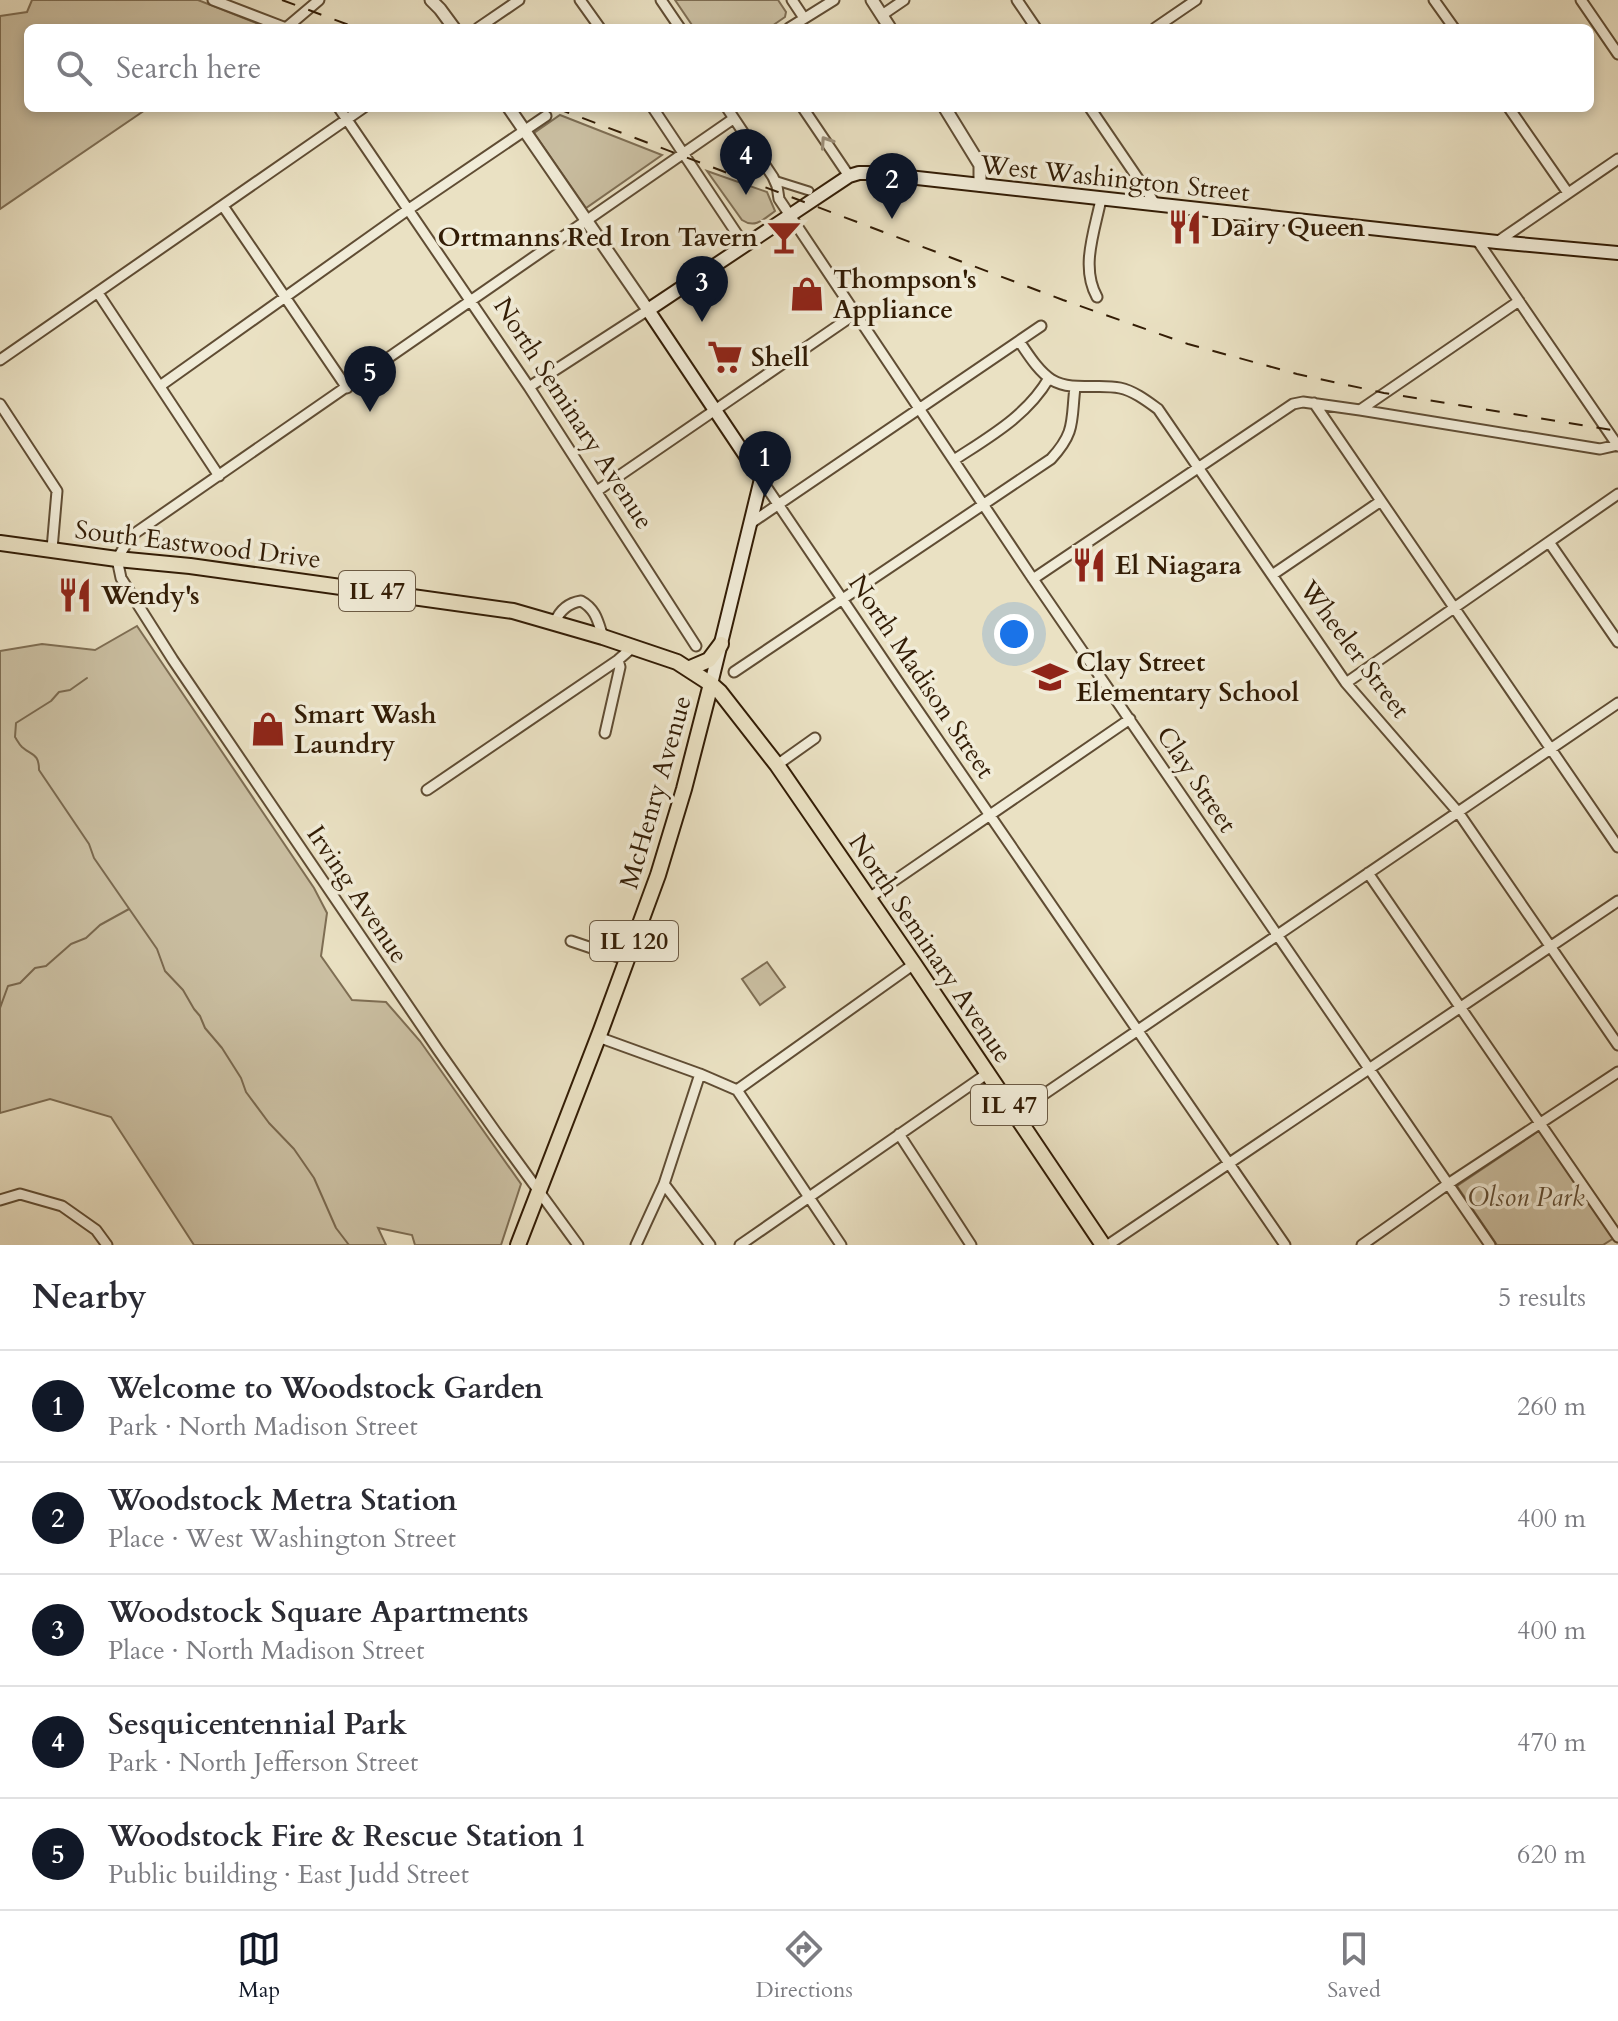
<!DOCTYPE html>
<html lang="en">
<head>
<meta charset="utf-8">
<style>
	body { margin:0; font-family:Cardo,serif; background:#f2f2f3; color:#2b2b33 }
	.you { position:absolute; left:1014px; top:634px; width:28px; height:28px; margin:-20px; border:6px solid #fff; border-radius:50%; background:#1a73e8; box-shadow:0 0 0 12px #1a73e833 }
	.badge { display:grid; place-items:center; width:52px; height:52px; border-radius:50%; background:#111827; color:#fff; font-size:26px; font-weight:700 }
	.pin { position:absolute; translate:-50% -66px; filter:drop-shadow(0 2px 4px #0008) }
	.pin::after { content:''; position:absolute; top:42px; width:28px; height:24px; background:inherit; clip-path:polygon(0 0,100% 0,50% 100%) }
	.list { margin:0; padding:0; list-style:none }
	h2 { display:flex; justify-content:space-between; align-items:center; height:104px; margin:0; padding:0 32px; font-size:34px }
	h2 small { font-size:26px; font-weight:400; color:#7c7c81 }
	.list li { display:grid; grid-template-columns:52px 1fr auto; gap:24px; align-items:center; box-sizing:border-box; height:112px; padding:0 32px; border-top:2px solid #e1e1e2 }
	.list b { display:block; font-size:30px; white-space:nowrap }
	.list p { margin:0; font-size:26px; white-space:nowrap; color:#7c7c81 }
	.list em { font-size:26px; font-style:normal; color:#7c7c81 }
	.icon { flex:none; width:44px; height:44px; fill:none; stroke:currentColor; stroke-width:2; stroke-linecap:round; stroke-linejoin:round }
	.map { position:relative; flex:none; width:1618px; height:1245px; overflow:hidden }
	.search { position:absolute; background:#fff; box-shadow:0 4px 12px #0003; left:24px; right:24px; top:24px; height:88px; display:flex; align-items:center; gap:20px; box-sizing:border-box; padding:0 28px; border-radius:12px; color:#7c7c81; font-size:30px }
	.sheet { height:664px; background:#fff }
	nav { display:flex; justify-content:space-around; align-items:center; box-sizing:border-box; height:112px; border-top:2px solid #e1e1e2; background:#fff; font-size:22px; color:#7c7c81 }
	nav a { display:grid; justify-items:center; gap:4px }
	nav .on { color:#111827 }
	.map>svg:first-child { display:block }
</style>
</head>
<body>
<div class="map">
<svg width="1618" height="1245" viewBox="0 0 1618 1245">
	<rect width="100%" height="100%" fill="#eae1c3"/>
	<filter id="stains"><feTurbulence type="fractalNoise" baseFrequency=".0025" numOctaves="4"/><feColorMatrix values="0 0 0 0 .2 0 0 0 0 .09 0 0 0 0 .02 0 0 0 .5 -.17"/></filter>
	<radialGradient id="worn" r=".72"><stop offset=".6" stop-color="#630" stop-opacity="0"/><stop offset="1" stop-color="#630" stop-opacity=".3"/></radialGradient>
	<path fill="#cbc0a3" stroke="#7e6e54" stroke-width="2" d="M32,0H198L266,27L28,28V108H148L0,209V16L27,12Z
		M675,0H778L786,12L785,17L769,28H694Z
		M560,115L662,155L586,208L534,133Z
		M707,171L767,192L775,211C764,219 755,229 742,220Z
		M137,626L314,888L327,913L321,956L352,1000L386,1002L420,1041L521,1184L501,1245H415L412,1235L378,1228L386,1245H194L111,1117L50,1099L0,1113V651L42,644L95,650Z
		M767,962L785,987L760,1005L742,979Z
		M1540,1130L1614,1238L1603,1245H1497L1457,1186Z"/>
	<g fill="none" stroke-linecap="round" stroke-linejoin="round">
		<path stroke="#7b6a50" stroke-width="2" d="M87,678L70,690L59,692L51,701L16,723L15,737C17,740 19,744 22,747C32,756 39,753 39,770L89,844L94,858L157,949L165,971L183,990L194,1009L200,1016L205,1028L222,1048L241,1078L246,1092L269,1123L294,1149L314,1178L336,1228L349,1245
			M0,1008L8,986L20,983L35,968L46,966L71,944L86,938L100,925L129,909"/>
		<g stroke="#604d34" stroke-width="11">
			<path id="pedestrian" d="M774,180L809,191"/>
		</g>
		<g stroke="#604d34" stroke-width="13">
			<path id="minor" d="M213,0L286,28
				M580,0L600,28
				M661,0L680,28
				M792,0L804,18
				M1017,0L1036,28
				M1434,0L1454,28
				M1581,0L1618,54
				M882,15L904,0
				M286,28L319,0
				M478,28L519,0
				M789,28L834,0
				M1155,28L1196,0
				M339,108L529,387L696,646
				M653,108L745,246
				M727,108L773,177L777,186L779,199L1033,579L1490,1245
				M803,108L849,176
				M1090,108L1156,205
				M1509,108L1568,193
				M223,206L347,388
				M1477,240L1618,446
				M1497,242L1618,159
				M98,293L219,476
				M1097,297C1080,267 1095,230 1101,199
				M1019,341C1028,354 1038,371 1052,380C1073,392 1098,383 1120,388C1134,391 1147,401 1158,409L1346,683L1458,812L1618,1045
				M0,360L363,108
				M160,386L409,209L546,116
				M529,387L648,310
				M1314,403L1618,847
				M0,404L57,491L52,549
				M1360,410L1519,301
				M954,460C989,437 1027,416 1049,378
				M761,479L901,686L1285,1245
				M597,491L855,314
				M751,523L1041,326
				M1549,542L1618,642
				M1272,575L1381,501
				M1033,579L1293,404L1303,402L1360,410L1600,449L1618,445
				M555,622C560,610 568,603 581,601C596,609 598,622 603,637
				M734,672L1051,459C1076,432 1071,421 1075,387
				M1346,683L1618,494
				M605,733L620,667L618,660
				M777,765L815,738
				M427,790L618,660L633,647
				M1368,873L1618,1237
				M869,898L1130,719
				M571,941L627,960
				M598,1037L700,1074L737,1090L914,964
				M737,1090L841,1245
				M1015,1114L1618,703
				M899,1134L971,1245
				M664,1184L710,1245
				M0,1200L20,1194L62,1206L96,1230L107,1245
				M578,1245L495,1131L438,1050L173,660L121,578L117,559L131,536L733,119
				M636,1245L664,1184L700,1074
				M740,1245L988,1073
				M1108,1245L1618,901
				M1362,1245L1448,1184L1618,1072"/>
		</g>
		<g stroke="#604d34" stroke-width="15">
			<path id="tertiary" d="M431,0L440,9L454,28
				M872,0L890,28
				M509,108L648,310
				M945,108L980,165V185"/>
		</g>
		<g stroke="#321c05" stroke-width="16">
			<path id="secondary" d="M711,684L761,479L648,310L849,176L859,173H872L1497,242L1618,253"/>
		</g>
		<g stroke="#321c05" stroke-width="18">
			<path id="primary" d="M0,543L117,559L190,566L513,611L603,637L677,662L711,684L720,692L777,765L914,964L1103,1245
				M688,669L709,660L721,644
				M518,1245L601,1030L658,875L684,789L711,684"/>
		</g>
		<use href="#pedestrian" stroke="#f1ecd8" stroke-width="7"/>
		<use href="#minor" stroke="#f1ecd8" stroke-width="9"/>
		<use href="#tertiary" stroke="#f1ecd8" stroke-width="11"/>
		<use href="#secondary" stroke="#f1ecd8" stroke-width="12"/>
		<use href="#primary" stroke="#eae1c3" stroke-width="14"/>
		<path stroke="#321c05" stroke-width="2" stroke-dasharray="14 14" stroke-linecap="butt" d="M282,0L357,28
			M556,108L1063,300L1188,344L1297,374L1384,393L1618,431"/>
	</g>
	<defs><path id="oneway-chevron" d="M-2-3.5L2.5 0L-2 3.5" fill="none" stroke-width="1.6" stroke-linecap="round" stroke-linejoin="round" transform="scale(2)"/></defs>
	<use stroke="#9b8e79" href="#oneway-chevron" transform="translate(826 142) rotate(-124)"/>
	<defs>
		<g id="restaurant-bare" transform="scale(2.76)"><path d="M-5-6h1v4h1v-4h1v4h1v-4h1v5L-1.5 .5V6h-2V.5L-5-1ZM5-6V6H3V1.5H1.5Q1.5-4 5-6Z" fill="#8f2418" stroke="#f1ecd8" stroke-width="2.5" paint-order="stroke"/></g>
		<g id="bar-bare" transform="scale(2.76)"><path d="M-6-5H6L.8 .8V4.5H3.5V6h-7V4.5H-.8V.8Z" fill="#8f2418" stroke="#f1ecd8" stroke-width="2.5" paint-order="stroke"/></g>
		<g id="shop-bare" transform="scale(2.76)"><path d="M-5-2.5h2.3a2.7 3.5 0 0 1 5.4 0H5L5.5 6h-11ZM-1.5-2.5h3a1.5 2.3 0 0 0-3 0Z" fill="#8f2418" stroke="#f1ecd8" stroke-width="2.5" paint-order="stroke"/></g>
		<g id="supermarket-bare" transform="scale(2.76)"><path d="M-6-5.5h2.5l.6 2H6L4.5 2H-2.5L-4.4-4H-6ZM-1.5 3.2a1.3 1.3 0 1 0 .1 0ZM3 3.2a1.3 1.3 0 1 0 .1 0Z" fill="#8f2418" stroke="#f1ecd8" stroke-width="2.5" paint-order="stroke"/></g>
		<g id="school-bare" transform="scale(2.76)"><path d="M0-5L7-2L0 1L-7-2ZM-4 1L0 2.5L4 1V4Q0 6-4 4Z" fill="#8f2418" stroke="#f1ecd8" stroke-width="2.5" paint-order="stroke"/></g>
	</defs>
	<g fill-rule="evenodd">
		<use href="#restaurant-bare" x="1185" y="227"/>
		<use href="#bar-bare" x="784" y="237"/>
		<use href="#shop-bare" x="807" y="294"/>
		<use href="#supermarket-bare" x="725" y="357"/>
		<use href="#restaurant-bare" x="1089" y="565"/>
		<use href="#restaurant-bare" x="75" y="595"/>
		<use href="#school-bare" x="1050" y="677"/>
		<use href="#shop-bare" x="268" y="729"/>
	</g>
	<g text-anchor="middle" stroke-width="7" stroke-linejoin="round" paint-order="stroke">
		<g fill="#f1ecd8" stroke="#6b5a44" stroke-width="2">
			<rect x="339" y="571" width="76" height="40" rx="6"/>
			<rect x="590" y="921" width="88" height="40" rx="6"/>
			<rect x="971" y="1085" width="76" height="40" rx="6"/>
		</g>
		<g font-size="24" font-weight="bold" fill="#321c05">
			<text x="377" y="599">IL 47</text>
			<text x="634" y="949">IL 120</text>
			<text x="1009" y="1113">IL 47</text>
		</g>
		<g font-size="26" fill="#321c05" stroke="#f1ecd8">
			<text transform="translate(1115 178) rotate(6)" y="9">West Washington Street</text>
			<text transform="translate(574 413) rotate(57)" y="9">North Seminary Avenue</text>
			<text transform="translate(198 544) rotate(7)" y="9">South Eastwood Drive</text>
			<text transform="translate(1355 649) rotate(53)" y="9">Wheeler Street</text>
			<text transform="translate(922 676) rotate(56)" y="9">North Madison Street</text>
			<text transform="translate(1197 779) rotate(56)" y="9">Clay Street</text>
			<text transform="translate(655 792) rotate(-74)" y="9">McHenry Avenue</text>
			<text transform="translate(358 894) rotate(56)" y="9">Irving Avenue</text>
			<text transform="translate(931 948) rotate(56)" y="9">North Seminary Avenue</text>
		</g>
		<g font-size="26" font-weight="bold" fill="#321c05" stroke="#f1ecd8" text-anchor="start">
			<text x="1211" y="236">Dairy Queen</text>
			<text x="758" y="246" text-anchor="end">Ortmanns Red Iron Tavern</text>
			<text x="833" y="288">Thompson's<tspan x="833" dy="30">Appliance</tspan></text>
			<text x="751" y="366">Shell</text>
			<text x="1115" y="574">El Niagara</text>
			<text x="101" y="604">Wendy's</text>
			<text x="1076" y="671">Clay Street<tspan x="1076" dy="30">Elementary School</tspan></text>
			<text x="294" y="723">Smart Wash<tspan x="294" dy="30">Laundry</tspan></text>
		</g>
		<g font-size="26" font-style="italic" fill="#604d34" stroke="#f1ecd8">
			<text x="1526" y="1206">Olson Park</text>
		</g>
	</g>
	<rect width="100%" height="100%" filter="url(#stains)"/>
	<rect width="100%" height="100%" fill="url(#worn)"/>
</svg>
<div class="you"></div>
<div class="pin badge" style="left:765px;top:497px">1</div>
<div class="pin badge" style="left:892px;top:219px">2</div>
<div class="pin badge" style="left:702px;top:322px">3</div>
<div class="pin badge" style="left:746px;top:195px">4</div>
<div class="pin badge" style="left:370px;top:412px">5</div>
<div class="search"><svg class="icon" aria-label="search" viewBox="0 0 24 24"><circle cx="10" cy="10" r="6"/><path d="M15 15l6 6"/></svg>Search here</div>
</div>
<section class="sheet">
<h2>Nearby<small>5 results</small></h2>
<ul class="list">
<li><span class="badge">1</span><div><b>Welcome to Woodstock Garden</b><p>Park · North Madison Street</p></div><em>260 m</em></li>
<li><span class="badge">2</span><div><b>Woodstock Metra Station</b><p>Place · West Washington Street</p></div><em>400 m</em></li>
<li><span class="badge">3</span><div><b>Woodstock Square Apartments</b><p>Place · North Madison Street</p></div><em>400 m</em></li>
<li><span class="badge">4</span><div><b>Sesquicentennial Park</b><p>Park · North Jefferson Street</p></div><em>470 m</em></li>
<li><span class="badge">5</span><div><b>Woodstock Fire &amp; Rescue Station 1</b><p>Public building · East Judd Street</p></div><em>620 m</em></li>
</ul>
</section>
<nav>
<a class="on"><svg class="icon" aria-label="map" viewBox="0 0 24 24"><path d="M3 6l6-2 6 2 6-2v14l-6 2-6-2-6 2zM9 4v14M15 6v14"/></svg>Map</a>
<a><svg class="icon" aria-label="directions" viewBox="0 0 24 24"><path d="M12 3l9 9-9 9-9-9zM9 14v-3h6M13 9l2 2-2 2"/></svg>Directions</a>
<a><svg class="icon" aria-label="saved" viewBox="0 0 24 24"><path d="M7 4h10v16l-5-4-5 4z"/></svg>Saved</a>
</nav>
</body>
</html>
